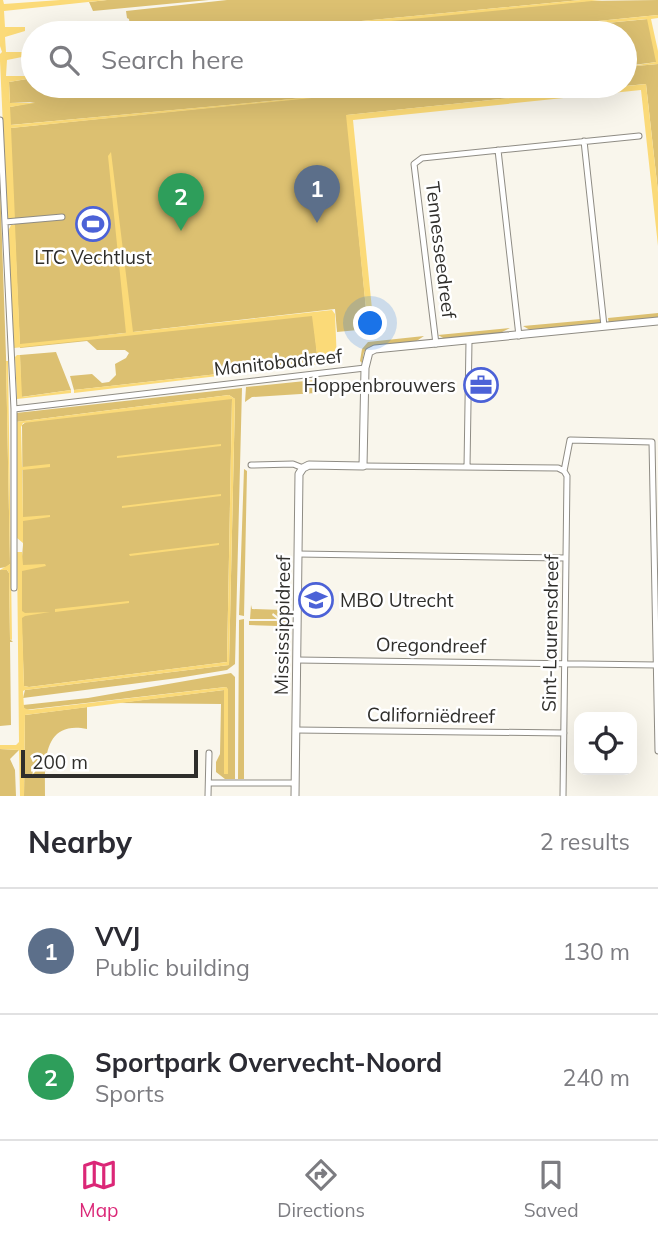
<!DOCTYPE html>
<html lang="en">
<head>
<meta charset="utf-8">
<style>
	body { margin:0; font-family:Mulish,sans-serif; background:#f7f7f7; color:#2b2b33 }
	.controls { position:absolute; right:21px; bottom:21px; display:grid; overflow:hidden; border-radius:14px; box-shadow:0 7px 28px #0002 }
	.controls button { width:63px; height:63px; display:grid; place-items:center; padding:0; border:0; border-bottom:2px solid #e1e1e2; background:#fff; color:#2b2b33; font:35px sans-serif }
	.scale { position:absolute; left:21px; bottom:18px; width:177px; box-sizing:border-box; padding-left:7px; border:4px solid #2f2e2b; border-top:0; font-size:19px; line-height:24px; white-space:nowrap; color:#2f2e2b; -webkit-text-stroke:5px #fff; paint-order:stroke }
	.you { position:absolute; left:371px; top:324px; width:24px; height:24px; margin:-18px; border:5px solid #fff; border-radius:50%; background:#1a73e8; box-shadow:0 0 0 10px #1a73e833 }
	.badge { display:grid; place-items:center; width:46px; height:46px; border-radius:50%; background:#db2777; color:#fff; font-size:23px; font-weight:700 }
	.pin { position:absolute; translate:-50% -58px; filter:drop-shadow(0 2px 4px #0008) }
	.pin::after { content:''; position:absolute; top:37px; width:24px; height:21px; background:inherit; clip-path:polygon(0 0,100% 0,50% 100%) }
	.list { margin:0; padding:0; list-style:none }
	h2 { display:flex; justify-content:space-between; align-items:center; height:91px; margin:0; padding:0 28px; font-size:30px }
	h2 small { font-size:23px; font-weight:400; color:#7c7c81 }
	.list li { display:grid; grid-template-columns:46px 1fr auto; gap:21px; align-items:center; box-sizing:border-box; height:126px; padding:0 28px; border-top:2px solid #e1e1e2 }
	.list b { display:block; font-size:26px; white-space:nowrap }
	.list p { margin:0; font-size:23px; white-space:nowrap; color:#7c7c81 }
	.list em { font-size:23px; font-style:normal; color:#7c7c81 }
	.icon { flex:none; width:38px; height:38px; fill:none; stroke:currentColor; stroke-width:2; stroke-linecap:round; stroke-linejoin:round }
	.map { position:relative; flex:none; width:658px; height:796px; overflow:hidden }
	.search { position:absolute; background:#fff; box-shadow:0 7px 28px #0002; left:21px; right:21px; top:21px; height:77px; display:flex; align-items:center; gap:18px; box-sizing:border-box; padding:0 24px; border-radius:38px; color:#7c7c81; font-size:26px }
	.sheet { height:343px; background:#fff }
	nav { display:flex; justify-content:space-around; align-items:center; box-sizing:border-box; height:98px; border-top:2px solid #e1e1e2; background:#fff; font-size:19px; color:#7c7c81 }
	nav a { display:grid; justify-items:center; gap:4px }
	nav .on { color:#db2777 }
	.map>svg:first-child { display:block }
</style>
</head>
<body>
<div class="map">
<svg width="658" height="796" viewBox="0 0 658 796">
	<rect width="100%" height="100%" fill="#f9f6ec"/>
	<path fill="#dcc071" d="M107,0H209L93,11L89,2Z
		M227,0H581L320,25V27L586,1L658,0V15L477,33H312L314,26L220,33H131L129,19L127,18L126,11Z
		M648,19L657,62L625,66V33H504Z
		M658,64V192L646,84L625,86V67Z
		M33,78V86H624L347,115L368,329L337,332L335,309L89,337L313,315L318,363L74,390L70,376L92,374L102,383L109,382L116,375L115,364L126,358L129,353L125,350H97L87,341L20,348L10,128L315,97L10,125V107L35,102L10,103L9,82Z
		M0,183L6,356L10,564L7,567L0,568Z
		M658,313V318L609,324L608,318Z
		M601,319V324L530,330L523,326Z
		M510,328L500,333L445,339L438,335Z
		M424,336L415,342L369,347L364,352L362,363L360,361L362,349L368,342Z
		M56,352L71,390L21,397L20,355Z
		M315,380L316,393L252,397L245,402L246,387Z
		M242,388L235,664L227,670L178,678L23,698L25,690L229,665L235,399L229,395L16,422V413Z
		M230,398L232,399L227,662L29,687L24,686L20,580L23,545L22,425L26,422Z
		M244,469L247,471L244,616L239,615Z
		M0,570H7L9,573L10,639L13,642H10L11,725L0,726Z
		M251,605L252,609L284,610L285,612L289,610V620L281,619L273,613L272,615L277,619H250Z
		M244,619V779H238L239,620Z
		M249,621H289V637H278V626L249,625Z
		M231,673L235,677V779H225L216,772V762L220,754L221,704L118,703L224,690L228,774V690L226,687L33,709L25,710L23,705L88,698Z
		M87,707V729C41,720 45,765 45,796H24L25,715Z
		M0,749L19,750L10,759L15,770L16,796H0Z"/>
	<path fill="#fbda78" d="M0,0H3L4,4L60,0H107L4,11L5,27H25V31L5,37L6,52H26L27,56L7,60L6,76H33V78L9,82L10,103H35L10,107L11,125L432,86L11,128L15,220L10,221L7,216L0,61V54L2,52L0,46Z
		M581,0H602L320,28L319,25Z
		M658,15V18L651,19L658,51V64L625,67L656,62L647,19L504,33H477Z
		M299,26H314L312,33H308L307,29L220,33Z
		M646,84L658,192V246L641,90L353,120L374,329H368L346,115Z
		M111,152L133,332L332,310L335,314L337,362L74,393V390L318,363L312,316L14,348L8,231L11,225H15L20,344L126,333L108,156Z
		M17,355H20L22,397L71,390V393L17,399L15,357Z
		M6,361H8L12,640L10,639L9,573L7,570H0L10,564Z
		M229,395L235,399L229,665L25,690L23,691L24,708L29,710L226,687L228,689V774H224V690L25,715L24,796H20L19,750L0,749V745H16L19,742L17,552H22L23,565L45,564L46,566L22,571V611L25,613L50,612L25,616L22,618L24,686L29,687L227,662L232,399L23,423L21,427L22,467L50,464V467L22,470L23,517L50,515V517L23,521V543L17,538L16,422Z
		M221,444V446L117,458V456Z
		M221,494V496L122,508V506Z
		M219,543V545L130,556L129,554Z
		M129,601V603L55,612V609Z"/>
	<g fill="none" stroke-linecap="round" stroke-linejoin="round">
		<g stroke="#8f8c84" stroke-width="7">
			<path id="minor" d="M0,120L14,409V588
				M584,141L604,326
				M498,150L519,336
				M5,222L62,217
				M436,344L414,164L422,158L639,136
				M14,409L365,368
				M251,465L293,464L303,468
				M363,466L558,468L564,471
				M467,467L469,341
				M564,471L570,440L652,442L658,751
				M298,554L566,558
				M297,660L657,665
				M296,730L564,733
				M209,783H295
				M208,796L209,753
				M563,796L567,476L564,471"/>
		</g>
		<g stroke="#8f8c84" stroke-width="9">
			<path id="tertiary" d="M295,796L299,474L303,468L309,465L363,466L365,368L369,352L375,349L658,321"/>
		</g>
		<use href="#minor" stroke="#fff" stroke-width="5"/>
		<use href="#tertiary" stroke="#fff" stroke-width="7"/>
	</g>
	<defs>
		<g id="stadium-ring" transform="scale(1.75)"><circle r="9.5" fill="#fff" stroke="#4c62d7" stroke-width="1.5"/><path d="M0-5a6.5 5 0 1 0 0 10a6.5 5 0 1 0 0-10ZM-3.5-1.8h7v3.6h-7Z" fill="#4c62d7"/></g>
		<g id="office-ring" transform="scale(1.75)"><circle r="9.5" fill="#fff" stroke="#4c62d7" stroke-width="1.5"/><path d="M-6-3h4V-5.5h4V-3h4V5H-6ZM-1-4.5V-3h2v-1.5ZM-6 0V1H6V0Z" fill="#4c62d7"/></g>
		<g id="university-ring" transform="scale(1.75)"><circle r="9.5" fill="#fff" stroke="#4c62d7" stroke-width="1.5"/><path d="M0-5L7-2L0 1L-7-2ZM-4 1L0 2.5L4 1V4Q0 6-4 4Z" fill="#4c62d7"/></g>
	</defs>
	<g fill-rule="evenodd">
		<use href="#stadium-ring" x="93" y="224"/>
		<use href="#office-ring" x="481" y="385"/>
		<use href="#university-ring" x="316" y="600"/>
	</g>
	<g text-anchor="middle" stroke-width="5" stroke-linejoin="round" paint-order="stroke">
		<g font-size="19" fill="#2f2e2b" stroke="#fff">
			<text transform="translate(441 250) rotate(83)" y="7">Tennesseedreef</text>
			<text transform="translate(278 362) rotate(-6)" y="7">Manitobadreef</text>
			<text transform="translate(282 625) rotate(-89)" y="7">Mississippidreef</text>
			<text transform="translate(550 633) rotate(-89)" y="7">Sint-Laurensdreef</text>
			<text transform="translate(431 645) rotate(1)" y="7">Oregondreef</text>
			<text transform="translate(431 715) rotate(1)" y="7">Californiëdreef</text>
		</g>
		<g font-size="19" fill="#2f2e2b" stroke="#fff">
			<text x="93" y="264">LTC Vechtlust</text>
			<text x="456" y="392" text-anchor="end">Hoppenbrouwers</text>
			<text x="340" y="607" text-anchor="start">MBO Utrecht</text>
		</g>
	</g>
</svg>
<div class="controls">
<button><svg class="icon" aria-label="locate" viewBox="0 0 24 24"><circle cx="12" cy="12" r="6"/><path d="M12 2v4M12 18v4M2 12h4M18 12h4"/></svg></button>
</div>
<div class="scale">200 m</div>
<div class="you"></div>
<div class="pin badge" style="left:317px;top:223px;background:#5c6f8a">1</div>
<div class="pin badge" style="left:181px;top:231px;background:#2e9e5b">2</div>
<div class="search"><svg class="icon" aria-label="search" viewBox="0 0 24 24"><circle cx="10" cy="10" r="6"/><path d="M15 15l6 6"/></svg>Search here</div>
</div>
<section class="sheet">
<h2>Nearby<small>2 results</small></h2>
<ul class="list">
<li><span class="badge" style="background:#5c6f8a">1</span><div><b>VVJ</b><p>Public building</p></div><em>130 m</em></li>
<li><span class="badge" style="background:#2e9e5b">2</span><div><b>Sportpark Overvecht-Noord</b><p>Sports</p></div><em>240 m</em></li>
</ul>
</section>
<nav>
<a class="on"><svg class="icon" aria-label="map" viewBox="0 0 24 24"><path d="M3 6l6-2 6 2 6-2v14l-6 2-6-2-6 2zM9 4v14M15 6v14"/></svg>Map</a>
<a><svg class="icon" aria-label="directions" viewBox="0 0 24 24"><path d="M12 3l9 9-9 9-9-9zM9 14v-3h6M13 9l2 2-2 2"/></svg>Directions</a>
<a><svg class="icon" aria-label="saved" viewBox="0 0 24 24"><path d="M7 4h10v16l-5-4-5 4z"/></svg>Saved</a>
</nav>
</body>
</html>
